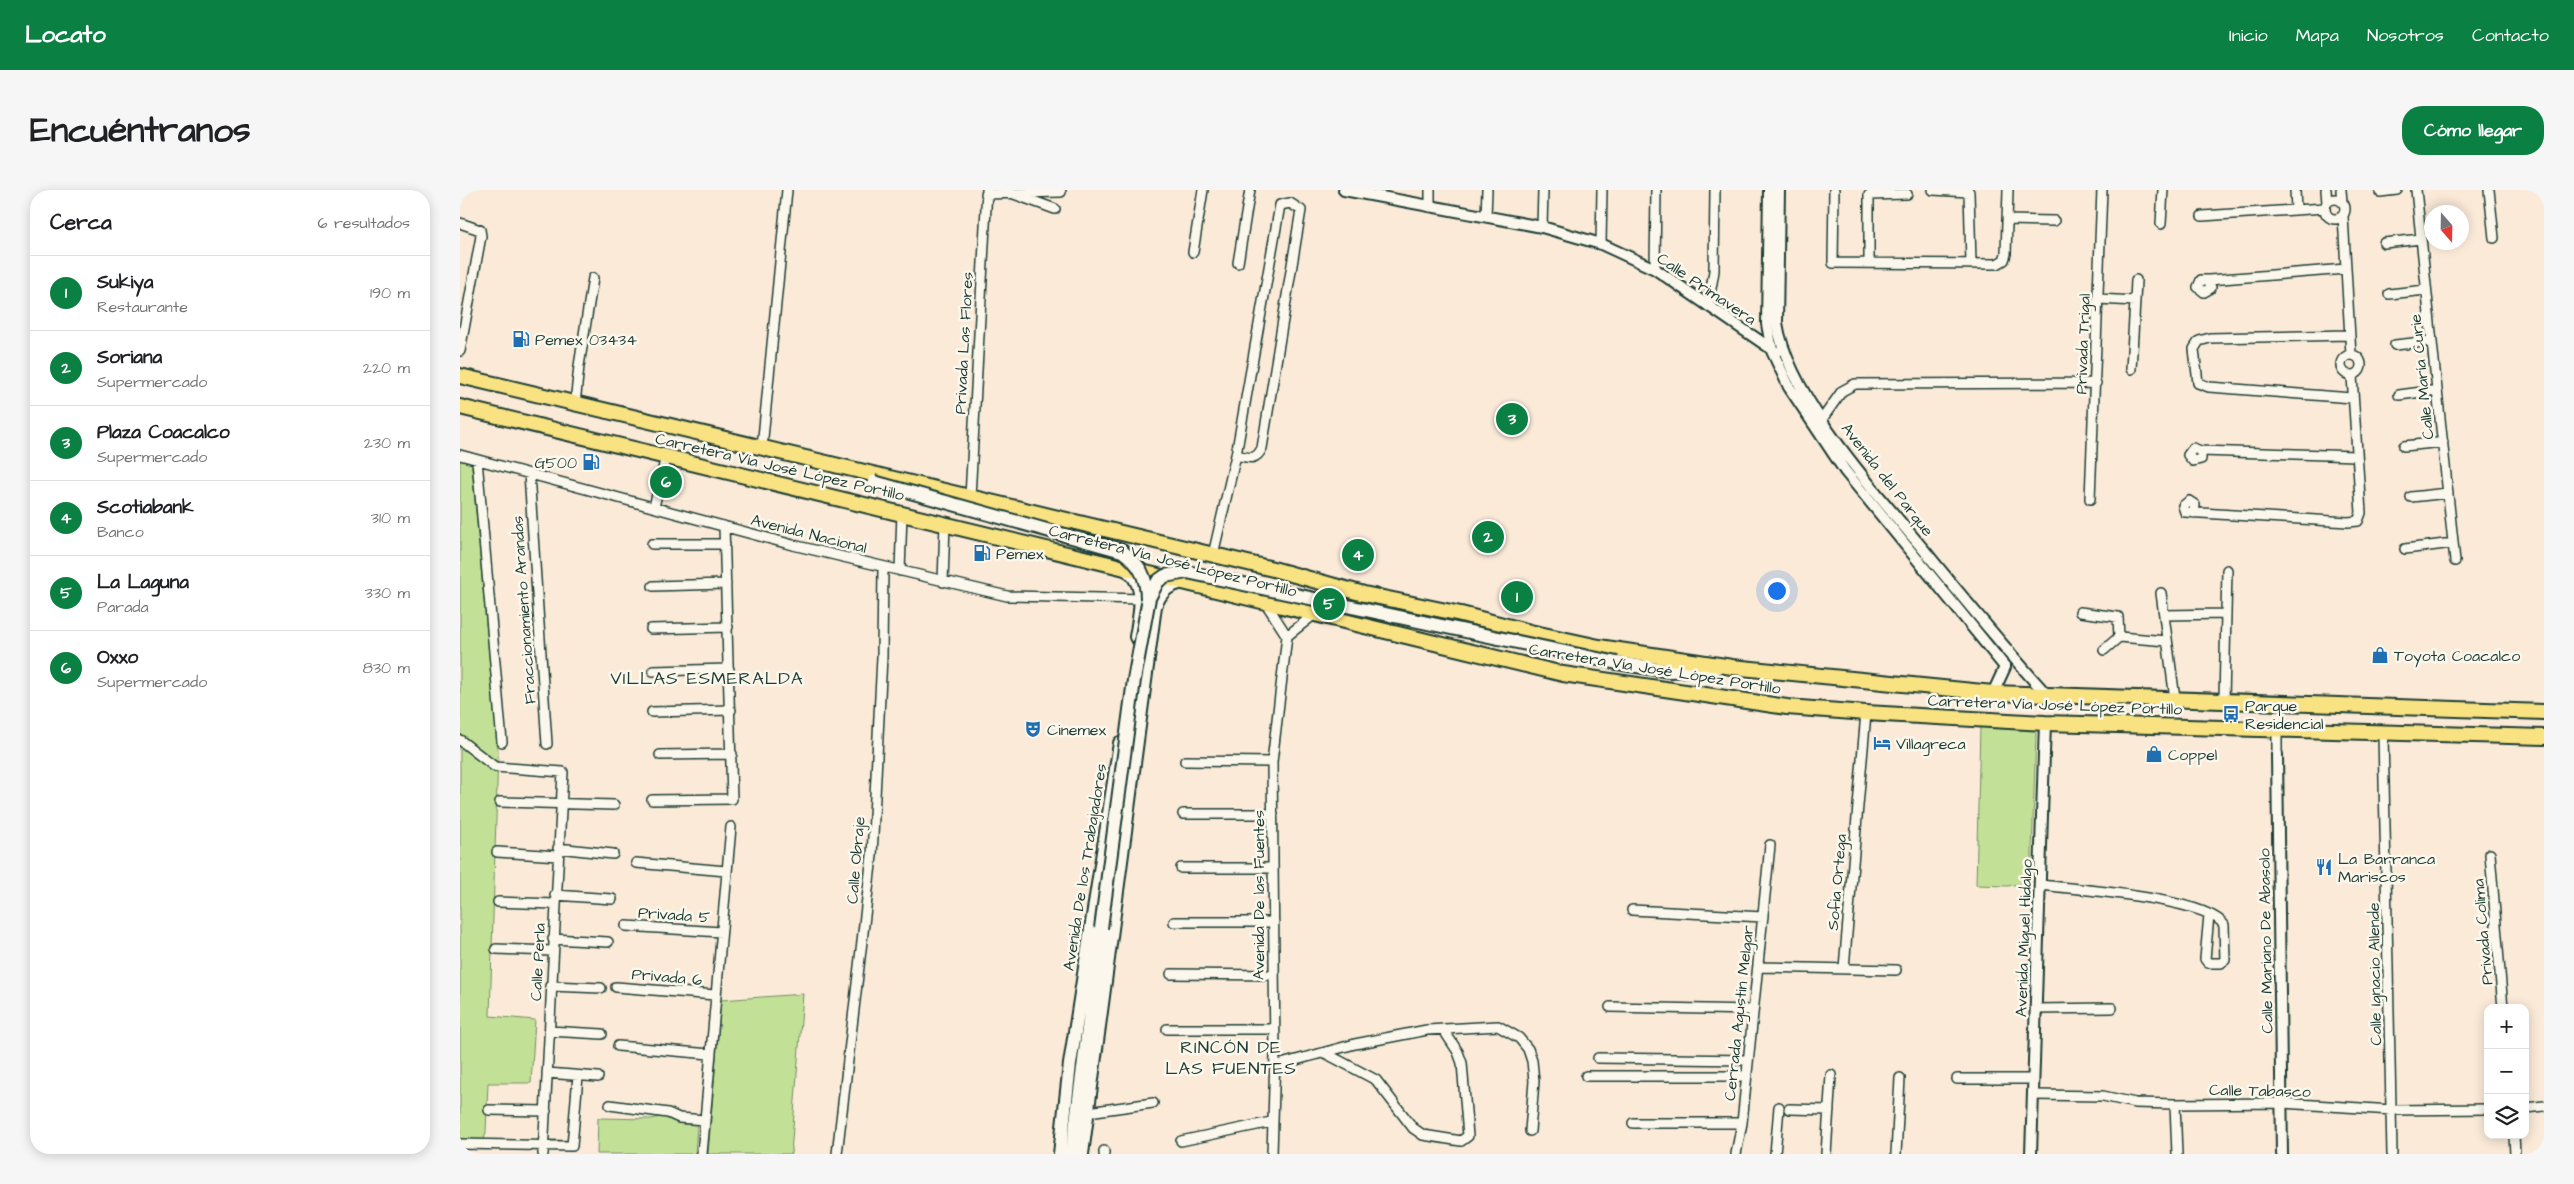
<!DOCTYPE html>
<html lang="es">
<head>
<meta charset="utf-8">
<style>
	body { margin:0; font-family:"Architects Daughter",sans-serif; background:#f6f6f6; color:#202124 }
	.controls { position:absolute; right:15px; bottom:15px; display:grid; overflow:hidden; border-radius:10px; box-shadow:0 2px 12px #0003 }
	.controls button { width:45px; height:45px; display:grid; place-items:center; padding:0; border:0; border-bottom:1px solid #e0e0e0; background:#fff; color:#202124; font:25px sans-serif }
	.compass { position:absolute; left:1964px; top:15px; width:45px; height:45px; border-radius:50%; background:#fff; box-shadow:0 2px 12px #0003; rotate:160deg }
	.you { position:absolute; left:1316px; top:400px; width:18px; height:18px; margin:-12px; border:4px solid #fff; border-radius:50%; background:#1a73e8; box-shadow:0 0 0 8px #1a73e833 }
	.badge { display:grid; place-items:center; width:32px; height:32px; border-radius:50%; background:#0b8043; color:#fff; font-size:16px; font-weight:700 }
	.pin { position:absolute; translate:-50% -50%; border:2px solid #fff; box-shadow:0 1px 5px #0006 }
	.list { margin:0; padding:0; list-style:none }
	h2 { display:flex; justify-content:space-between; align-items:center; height:65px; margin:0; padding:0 20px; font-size:21px }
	h2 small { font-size:16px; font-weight:400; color:#757577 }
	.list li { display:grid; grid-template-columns:32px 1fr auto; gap:15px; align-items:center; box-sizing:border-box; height:75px; padding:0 20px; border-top:1px solid #e0e0e0 }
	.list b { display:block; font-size:19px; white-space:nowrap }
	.list p { margin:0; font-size:16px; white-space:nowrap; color:#757577 }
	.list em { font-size:16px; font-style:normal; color:#757577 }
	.icon { flex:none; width:28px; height:28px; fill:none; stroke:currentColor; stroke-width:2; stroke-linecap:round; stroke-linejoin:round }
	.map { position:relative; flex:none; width:2084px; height:964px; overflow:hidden; border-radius:20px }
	header { display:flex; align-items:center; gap:30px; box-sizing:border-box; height:70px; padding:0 25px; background:#0b8043; color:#fff }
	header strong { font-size:24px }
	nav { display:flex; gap:28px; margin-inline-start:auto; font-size:18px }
	.intro { display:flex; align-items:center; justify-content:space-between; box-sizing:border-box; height:120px; padding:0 30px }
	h1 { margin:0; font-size:35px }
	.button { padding:12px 22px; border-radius:20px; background:#0b8043; color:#fff; font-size:18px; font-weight:700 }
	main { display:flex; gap:30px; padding:0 30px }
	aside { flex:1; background:#fff; border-radius:20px; box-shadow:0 2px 12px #0003 }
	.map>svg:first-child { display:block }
</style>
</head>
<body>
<header>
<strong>Locato</strong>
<nav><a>Inicio</a><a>Mapa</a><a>Nosotros</a><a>Contacto</a></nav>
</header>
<div class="intro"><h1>Encuéntranos</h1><a class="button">Cómo llegar</a></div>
<main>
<aside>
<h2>Cerca<small>6 resultados</small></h2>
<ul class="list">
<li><span class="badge">1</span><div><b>Sukiya</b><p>Restaurante</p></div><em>190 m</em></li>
<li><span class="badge">2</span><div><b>Soriana</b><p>Supermercado</p></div><em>220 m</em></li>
<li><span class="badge">3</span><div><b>Plaza Coacalco</b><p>Supermercado</p></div><em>230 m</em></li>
<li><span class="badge">4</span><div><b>Scotiabank</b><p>Banco</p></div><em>310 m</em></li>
<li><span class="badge">5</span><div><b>La Laguna</b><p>Parada</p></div><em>330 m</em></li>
<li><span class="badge">6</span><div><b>Oxxo</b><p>Supermercado</p></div><em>830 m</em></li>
</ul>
</aside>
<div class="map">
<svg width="2084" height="964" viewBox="0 0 2084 964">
	<rect width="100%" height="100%" fill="#fbead8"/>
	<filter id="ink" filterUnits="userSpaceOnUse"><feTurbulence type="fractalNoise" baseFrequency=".02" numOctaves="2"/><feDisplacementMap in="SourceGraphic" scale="10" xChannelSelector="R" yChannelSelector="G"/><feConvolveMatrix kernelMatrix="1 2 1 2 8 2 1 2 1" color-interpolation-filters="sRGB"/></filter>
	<g filter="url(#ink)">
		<path fill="#c3e097" stroke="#718e66" d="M0,265L11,268L38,562L30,826L75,830L71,893H28L26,942L22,956L0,962Z
			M1520,537L1570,538L1576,543L1571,692L1548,696L1516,695Z
			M343,804L331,964H248L261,810Z
			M206,926L223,934L237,935L235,964H137L138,928L191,929Z"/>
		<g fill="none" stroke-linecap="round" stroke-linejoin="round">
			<g stroke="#1f3d34" stroke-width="12">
				<path id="minor" d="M1374,0L1373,73L1537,74L1544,70L1546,64L1548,0
					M1473,0L1509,2L1511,73
					M1835,0L1836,19
					M1866,0L1867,13
					M1881,0L1882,12
					M1956,0L1995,371
					M2029,0L2034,48
					M1920,2L1937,0
					M526,4L601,2
					M554,4L595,19
					M1865 19a10 10 0 1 1 20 0a10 10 0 1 1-20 0Z
					M970,17V0
					M1742,26L1865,18
					M1883,26L1891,165
					M1026,27L1027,0
					M1548,30L1594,31
					M0,33L20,40L21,46L0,161
					M1701,34L1703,0
					M1082,37L1083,0
					M1924,53L1961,49
					M1141,54L1142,0
					M733,62L743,0
					M778,73L790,0
					M1409,73V5L1447,4
					M1195,79L1196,0
					M1741,90H1749L1751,98L1744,102L1738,97Z
					M1749,90L1886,79
					M1929,104L1966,100
					M1638,109L1675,111L1671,179
					M1675,111L1676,90
					M1248,116L1254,81L1255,0
					M1889,145L1750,148L1739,151L1734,159L1738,193L1749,197L1892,208
					M1935,155L1972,151
					M1881 175a10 10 0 1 1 20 0a10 10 0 1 1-20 0Z
					M1939,205L1977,200
					M115,214L119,176L133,88
					M1358,235L1382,201L1395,194L1636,193
					M1944,256L1983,252
					M302,258L327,0
					M1741,261V269L1733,271L1728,265L1733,258L1741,261L1896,266
					M0,265L333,355L547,406L684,409
					M17,270L42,552
					M69,284L87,554
					M510,307L527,0
					M1951,307L1988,303
					M1630,309L1642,0
					M194,317L206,266
					M1734,323L1735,315L1729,311L1723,316L1725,322L1888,332L1898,331L1901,323L1892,186
					M192,354H265
					M1945,359L1993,353
					M753,365L776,265C789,268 796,271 802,258L841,20L830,13L820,15L776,265
					M440,381L442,323
					M483,392L485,333
					M193,396L266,394
					M1701,403L1715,509
					M805,412L827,446L812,572L815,865L812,964
					M1620,422L1658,427L1659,447
					M1704,425L1766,424
					M191,439L268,437
					M827,446L856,423
					M1644,460L1659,447L1707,451
					M193,481L269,479
					M1764,510L1767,380
					M192,522L271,520
					M1817,538V564
					M1923,544L1932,964
					M0,550L35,577L103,582L83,964
					M200,565L272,564
					M725,571L812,572
					M192,610L272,609L264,336
					M40,612L154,615
					M723,624H813
					M98,658L153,664
					M37,662L98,666
					M2030,664L2043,818
					M176,673L266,681
					M721,678H813
					M1580,695C1614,699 1747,708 1764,735L1765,770L1761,773H1748L1745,769L1749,725
					M95,705L152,709
					M38,712L95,714
					M1172,720L1303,727
					M714,732H814
					M166,736L261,742
					M93,749L148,752
					M36,759L92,761
					M1298,777L1436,780
					M1384,778L1406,523
					M711,784L814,785
					M90,796L141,798
					M156,797L255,805
					M1150,817L1293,820
					M1576,819L1652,818
					M707,839H814
					M89,841L142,844
					M158,856L250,864
					M865,863L916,890L953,938L963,945L1001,951L1008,946L1002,873L998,862L983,839
					M1138,868L1288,870
					M814,876L895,854L967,840L1038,836L1059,848L1068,859L1072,871L1074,891L1070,941
					M87,883L138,887
					M1126,886H1287
					M1497,889H1573
					M1573,905L1643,906L1675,913L1715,914L1822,913L1932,920L2028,919
					M1715,914L1717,964
					M150,915L208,923L219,928L245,930
					M2065,918L2084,916
					M1329,919L1369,920
					M29,920L86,921
					M628,922L693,913
					M1173,933H1282
					M2054,945L2055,964
					M721,951L811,932
					M0,954L112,956L118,886
					M242,964L271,637
					M377,964L412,666L422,467L423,377
					M644,964V961
					M1276,964L1282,933L1310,655
					M1315,964L1319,917
					M1366,964L1371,885
					M1436,964L1440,888"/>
			</g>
			<g stroke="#1f3d34" stroke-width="14">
				<path id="tertiary" d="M884,0L1082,37L1141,54L1195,79L1316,162
					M1309,0L1307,134L1312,161L1329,197L1385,281L1545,477L1533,503
					M1319,0L1317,133C1329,208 1415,301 1464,360C1504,409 1544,458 1587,505
					M1817,564L1822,964
					M1571,964L1585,533"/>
			</g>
			<g stroke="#1f3d34" stroke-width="16">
				<path id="secondary" d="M662,377C689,391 680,422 676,447
					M1157,473L1210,481L1256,478
					M600,964L610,874L660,553
					M612,964L641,738
					M622,964L695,416C701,401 709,394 725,392"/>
			</g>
			<g stroke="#1f3d34" stroke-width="18">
				<path id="primary" d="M0,186L813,379L904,404L1001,424L1070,442L1139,457L1272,477L1533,503L2084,522
					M0,217L1103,484L1327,517L1406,523L1585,533L2084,547"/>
			</g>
			<use href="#minor" stroke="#fbf7ec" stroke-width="9"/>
			<use href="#tertiary" stroke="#fbf7ec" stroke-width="10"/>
			<use href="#secondary" stroke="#fbf7ec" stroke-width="12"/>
			<use href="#primary" stroke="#f8e281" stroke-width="14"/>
			<g stroke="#1f3d34" stroke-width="16" stroke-linecap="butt">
				<path id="secondary-bridge" d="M414,292L662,361C680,374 687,387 687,409
					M641,738L674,490L689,408L698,391L705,386L727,382L1157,473"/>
			</g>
			<use href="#secondary-bridge" stroke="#fbf7ec" stroke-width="12"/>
		</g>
	</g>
	<defs>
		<g id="fuel-bare" transform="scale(1.35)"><path d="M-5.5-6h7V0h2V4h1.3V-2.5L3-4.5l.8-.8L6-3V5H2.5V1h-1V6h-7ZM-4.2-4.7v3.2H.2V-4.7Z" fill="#1f6fb2" stroke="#fbf7ec" stroke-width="2.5" paint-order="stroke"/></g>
		<g id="shop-bare" transform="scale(1.35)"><path d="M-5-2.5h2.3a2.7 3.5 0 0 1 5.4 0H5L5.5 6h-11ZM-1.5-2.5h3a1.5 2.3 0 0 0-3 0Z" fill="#1f6fb2" stroke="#fbf7ec" stroke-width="2.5" paint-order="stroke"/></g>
		<g id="bus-bare" transform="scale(1.35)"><path d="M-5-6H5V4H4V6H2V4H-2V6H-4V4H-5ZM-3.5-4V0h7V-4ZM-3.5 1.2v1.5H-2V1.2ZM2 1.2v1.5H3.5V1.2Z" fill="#1f6fb2" stroke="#fbf7ec" stroke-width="2.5" paint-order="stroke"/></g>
		<g id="theatre-bare" transform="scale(1.35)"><path d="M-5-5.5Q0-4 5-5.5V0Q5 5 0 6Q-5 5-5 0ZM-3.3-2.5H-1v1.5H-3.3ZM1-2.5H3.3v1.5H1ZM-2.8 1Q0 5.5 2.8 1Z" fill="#1f6fb2" stroke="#fbf7ec" stroke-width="2.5" paint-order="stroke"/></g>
		<g id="hotel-bare" transform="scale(1.35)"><path d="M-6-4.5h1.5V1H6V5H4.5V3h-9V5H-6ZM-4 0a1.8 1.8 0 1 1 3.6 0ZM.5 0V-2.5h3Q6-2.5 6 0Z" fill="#1f6fb2" stroke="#fbf7ec" stroke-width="2.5" paint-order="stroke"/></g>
		<g id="restaurant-bare" transform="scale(1.35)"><path d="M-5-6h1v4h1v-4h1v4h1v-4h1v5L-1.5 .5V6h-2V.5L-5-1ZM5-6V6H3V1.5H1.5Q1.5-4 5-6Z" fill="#1f6fb2" stroke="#fbf7ec" stroke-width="2.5" paint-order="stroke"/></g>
	</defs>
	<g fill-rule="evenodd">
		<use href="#fuel-bare" x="61" y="149"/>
		<use href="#fuel-bare" x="131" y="272"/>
		<use href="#fuel-bare" x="522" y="363"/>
		<use href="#shop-bare" x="1920" y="465"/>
		<use href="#bus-bare" x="1771" y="524"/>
		<use href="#theatre-bare" x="573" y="539"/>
		<use href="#hotel-bare" x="1422" y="553"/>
		<use href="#shop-bare" x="1694" y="564"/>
		<use href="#restaurant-bare" x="1864" y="677"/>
	</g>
	<g text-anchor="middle" stroke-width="5" stroke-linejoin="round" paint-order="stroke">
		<g font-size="16" fill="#1f3d34" stroke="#fbf7ec">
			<text transform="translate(1247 98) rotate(34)" y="6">Calle Primavera</text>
			<text transform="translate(503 153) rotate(-87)" y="6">Privada Las Flores</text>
			<text transform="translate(1622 154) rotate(-88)" y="6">Privada Trigal</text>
			<text transform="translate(1961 187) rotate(-96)" y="6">Calle María Curie</text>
			<text transform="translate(320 276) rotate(13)" y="6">Carretera Vía José López Portillo</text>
			<text transform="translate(1428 289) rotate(52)" y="6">Avenida del Parque</text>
			<text transform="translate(349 343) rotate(14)" y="6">Avenida Nacional</text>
			<text transform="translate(713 370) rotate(14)" y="6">Carretera Vía José López Portillo</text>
			<text transform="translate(63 420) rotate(-94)" y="6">Fraccionamiento Arandas</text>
			<text transform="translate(1195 478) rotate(9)" y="6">Carretera Vía José López Portillo</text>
			<text transform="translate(1595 514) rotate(2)" y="6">Carretera Vía José López Portillo</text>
			<text transform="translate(395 670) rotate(-85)" y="6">Calle Obraje</text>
			<text transform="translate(624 677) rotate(-81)" y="6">Avenida De los Trabajadores</text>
			<text transform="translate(1376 692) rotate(-85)" y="6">Sofia Ortega</text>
			<text transform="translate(798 705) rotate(-90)" y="6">Avenida De las Fuentes</text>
			<text transform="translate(214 724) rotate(4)" y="6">Privada 5</text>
			<text transform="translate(2022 742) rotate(-95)" y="6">Privada Colima</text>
			<text transform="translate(1563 748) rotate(-88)" y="6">Avenida Miguel Hidalgo</text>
			<text transform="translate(1805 751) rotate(-91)" y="6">Calle Mariano De Abasolo</text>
			<text transform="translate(77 772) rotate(-87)" y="6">Calle Perla</text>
			<text transform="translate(1914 784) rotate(-91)" y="6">Calle Ignacio Allende</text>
			<text transform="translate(207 786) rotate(5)" y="6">Privada 6</text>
			<text transform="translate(1278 823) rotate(-84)" y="6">Cerrada Agustin Melgar</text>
			<text transform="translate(1800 900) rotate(1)" y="6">Calle Tabasco</text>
		</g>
		<g font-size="16" fill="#1f3d34" stroke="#fbf7ec" text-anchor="start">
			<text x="75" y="155">Pemex 03434</text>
			<text x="117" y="278" text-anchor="end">G500</text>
			<text x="536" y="369">Pemex</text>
			<text x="1934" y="471">Toyota Coacalco</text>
			<text x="1785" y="521">Parque<tspan x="1785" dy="18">Residencial</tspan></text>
			<text x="587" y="545">Cinemex</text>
			<text x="1436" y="559">Villagreca</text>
			<text x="1708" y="570">Coppel</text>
			<text x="1878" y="674">La Barranca<tspan x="1878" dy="18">Mariscos</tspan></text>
		</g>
		<g font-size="18" letter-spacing="1" fill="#1f3d34" stroke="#fbf7ec">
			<text x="247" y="494">VILLAS ESMERALDA</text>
			<text x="771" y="863">RINCÓN DE<tspan x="771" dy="21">LAS FUENTES</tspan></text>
		</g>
	</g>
</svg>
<div class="controls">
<button>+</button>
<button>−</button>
<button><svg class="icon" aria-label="layers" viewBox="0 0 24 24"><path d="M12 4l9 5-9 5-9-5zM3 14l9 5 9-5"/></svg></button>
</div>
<svg class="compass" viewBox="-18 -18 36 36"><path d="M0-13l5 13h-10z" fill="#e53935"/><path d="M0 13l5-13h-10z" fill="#757577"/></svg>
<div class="you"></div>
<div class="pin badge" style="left:1057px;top:407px">1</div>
<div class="pin badge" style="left:1028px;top:347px">2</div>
<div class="pin badge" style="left:1052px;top:229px">3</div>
<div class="pin badge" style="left:898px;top:365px">4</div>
<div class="pin badge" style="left:869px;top:414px">5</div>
<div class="pin badge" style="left:206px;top:292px">6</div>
</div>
</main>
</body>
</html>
